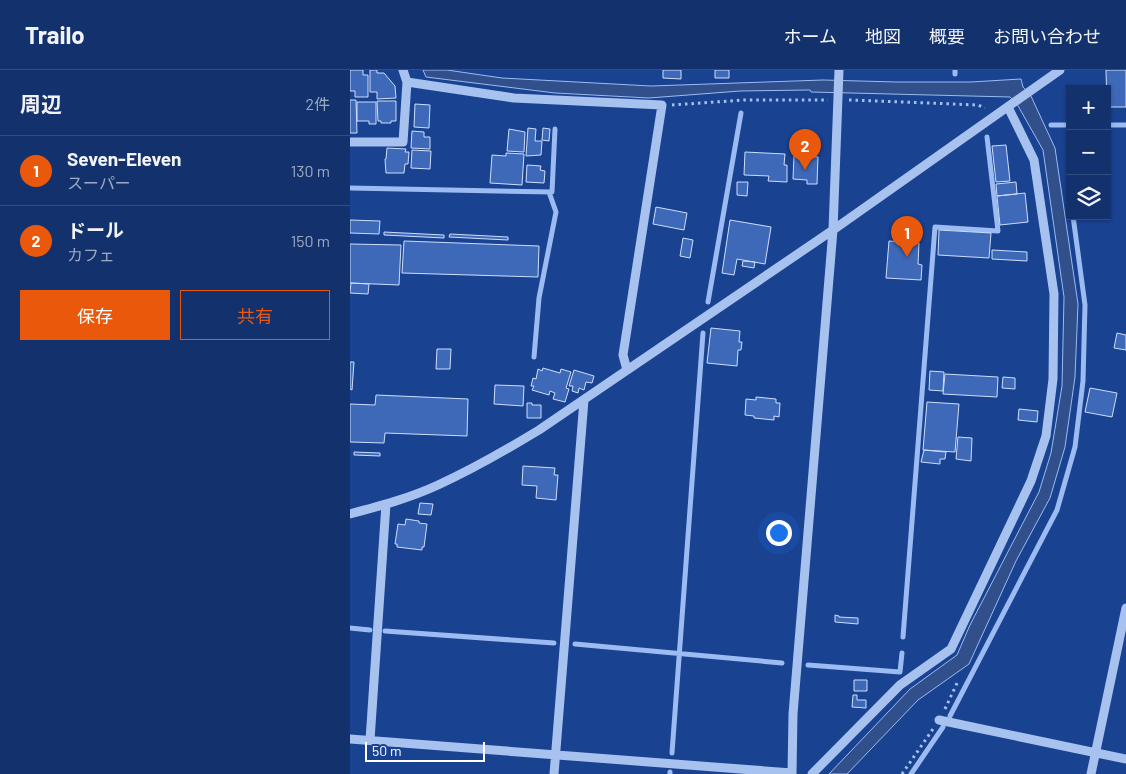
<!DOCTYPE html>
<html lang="ja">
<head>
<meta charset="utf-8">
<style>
	body { margin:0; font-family:Barlow,"Noto Sans JP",sans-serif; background:#1c3a72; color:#f1f3f6 }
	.controls { position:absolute; right:15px; top:15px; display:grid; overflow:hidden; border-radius:0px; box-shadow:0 1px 4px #0004 }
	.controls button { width:45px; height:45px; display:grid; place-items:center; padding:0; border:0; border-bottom:1px solid #324d80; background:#13326d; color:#f1f3f6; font:25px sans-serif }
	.scale { position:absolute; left:15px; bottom:12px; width:120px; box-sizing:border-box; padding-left:5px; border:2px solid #fff; border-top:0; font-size:14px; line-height:18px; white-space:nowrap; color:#fff; -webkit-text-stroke:4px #194291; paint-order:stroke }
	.you { position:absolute; left:428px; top:462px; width:18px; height:18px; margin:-12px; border:4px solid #fff; border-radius:50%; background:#1a73e8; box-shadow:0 0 0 8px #1a73e833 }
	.badge { display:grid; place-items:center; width:32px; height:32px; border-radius:50%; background:#ea580c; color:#fff; font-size:16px; font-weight:700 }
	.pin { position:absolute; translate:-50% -41px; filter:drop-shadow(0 1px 2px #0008) }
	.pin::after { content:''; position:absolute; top:26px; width:18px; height:15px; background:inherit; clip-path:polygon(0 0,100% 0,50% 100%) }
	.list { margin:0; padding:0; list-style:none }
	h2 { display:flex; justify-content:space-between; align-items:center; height:65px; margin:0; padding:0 20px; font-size:21px }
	h2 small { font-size:16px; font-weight:400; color:#9daac2 }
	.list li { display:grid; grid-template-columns:32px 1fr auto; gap:15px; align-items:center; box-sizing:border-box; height:70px; padding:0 20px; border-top:1px solid #324d80 }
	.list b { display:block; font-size:19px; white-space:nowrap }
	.list p { margin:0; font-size:16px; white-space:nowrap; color:#9daac2 }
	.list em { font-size:16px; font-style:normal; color:#9daac2 }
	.actions { display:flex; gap:10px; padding:15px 20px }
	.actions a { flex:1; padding:11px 0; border:1px solid #ea580c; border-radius:0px; text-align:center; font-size:18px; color:#ea580c }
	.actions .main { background:#ea580c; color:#fff }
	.icon { flex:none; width:28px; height:28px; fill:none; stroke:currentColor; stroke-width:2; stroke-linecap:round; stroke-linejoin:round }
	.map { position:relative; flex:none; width:776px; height:704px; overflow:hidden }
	header { display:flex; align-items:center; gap:30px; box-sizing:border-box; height:70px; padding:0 25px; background:#13326d; border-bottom:1px solid #324d80 }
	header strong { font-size:24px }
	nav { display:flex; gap:28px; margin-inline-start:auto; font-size:18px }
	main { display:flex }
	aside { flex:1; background:#13326d }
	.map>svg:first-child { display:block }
</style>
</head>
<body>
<header>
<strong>Trailo</strong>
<nav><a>ホーム</a><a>地図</a><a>概要</a><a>お問い合わせ</a></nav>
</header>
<main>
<aside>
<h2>周辺<small>2件</small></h2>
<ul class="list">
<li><span class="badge">1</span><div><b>Seven-Eleven</b><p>スーパー</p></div><em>130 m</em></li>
<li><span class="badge">2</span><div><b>ドール</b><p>カフェ</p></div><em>150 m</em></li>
</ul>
<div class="actions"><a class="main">保存</a><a>共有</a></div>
</aside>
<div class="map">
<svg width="776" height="704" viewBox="0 0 776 704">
	<rect width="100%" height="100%" fill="#194291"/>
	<path fill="#314f8a" stroke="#9bbbf2" d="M73,0H97L152,8L301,16L473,10L547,12H621L671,9L673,17L680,24L705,78L728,234L725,307L715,377L700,428L666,491L619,594L568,630L497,704H479L560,619L607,585L620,555L689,422L701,383L712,316L714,227L693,80L667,34L660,27L461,22L460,20L390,21L299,28L205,23L76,7Z"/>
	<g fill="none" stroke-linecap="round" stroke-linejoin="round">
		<path stroke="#9bbbf2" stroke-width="5" d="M605,4V0
			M701,55H720
			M757,55H776
			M719,68L720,102
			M0,118L202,122L205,59
			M358,232L391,43
			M184,287L189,228L206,142L199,122
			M0,558L20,560
			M35,561L204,573
			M553,567L585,157L648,161L637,67
			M225,574L432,593
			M458,595L550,602L552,583
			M600,646L707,440L725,377L733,311L735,235L723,146
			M322,683L353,263
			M320,704V702
			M561,704L593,657"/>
	</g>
	<path fill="#3e69b8" stroke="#cedefb" d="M0,0H13V5H18V27H5V21H0Z
		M20,0H27V3H34L45,16L46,28L27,29V22H20Z
		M313,0H331V9L313,8Z
		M365,0H379V8H365Z
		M756,0H776V37H757Z
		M0,30H6L7,63H0Z
		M27,31H46V51H41V53H31V51H28Z
		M7,32H26V54H19V51H7Z
		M65,34L80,35L79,58L64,57Z
		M178,58L186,59L185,71H192L191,85L176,86Z
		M193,58L200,59L199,71L192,70Z
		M159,59L175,62L174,82L157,81Z
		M62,61L74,62V67H80V79L61,78Z
		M656,75L660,111L646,112L642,76Z
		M37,78L56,79L55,82H59L58,94H55L54,103H36L35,89H36Z
		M62,80L81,81L80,99L61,98Z
		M395,82L435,84L434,95H437V112L418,111L419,106L394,105Z
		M156,83L174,84L172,115L140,113L142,85L156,86Z
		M444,85L468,87L467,114H457V110L443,109Z
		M177,95L191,96L190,100L195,101L194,113L176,112Z
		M387,112H398L397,126L387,125Z
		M666,112L667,124L647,126L646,114Z
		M675,123L678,152L650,155L647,126Z
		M306,137L337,143L334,160L303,154Z
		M0,150L30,151L29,164L0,163Z
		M380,150L421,157L415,194L387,189L384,205L372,203Z
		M589,160L641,163L639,188L588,185Z
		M34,162L94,165V168L34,165Z
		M100,164L158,167V170L99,167Z
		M333,168L343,170L340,188L330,186Z
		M54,171L189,176L188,207L52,203Z
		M539,171L569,173L568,194L572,195L571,210L536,208Z
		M0,174L51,175L49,215L0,213Z
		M642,180L677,182V191L642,189Z
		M393,191L405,192L404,198L392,196Z
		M1,213L19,214L18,224L0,223Z
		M361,258L390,261L389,272H392L391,280H388L387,296L357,293Z
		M767,263L776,265V280L764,278Z
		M87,279H101L100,299H86Z
		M0,292H4L2,320L0,319Z
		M193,298L210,303L211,299L221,302L216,318L219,319L215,332L203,329L205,323L200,321L199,325L182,320L184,316H181L183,308L186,309L188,299L192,301Z
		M224,300L244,306L242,313L236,312L234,320L229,318L228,323L222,321L223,316H219Z
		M580,301L594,302L593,321L579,320Z
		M595,304L648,307L647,327L593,324Z
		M653,307L665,308V319L652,318Z
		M145,315L174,316L173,336L144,334Z
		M740,318L767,323L762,347L735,342Z
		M26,325L118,329L117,366L35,363L34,373L0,372V334L25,335Z
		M406,327L426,329V333H430L429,347L424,346V350L404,348V346L395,345L396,329L406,330Z
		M577,332L609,334L605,382L573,380Z
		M177,333H182V335H191V348H177Z
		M669,339L688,341L687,352L668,350Z
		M608,367L622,368L621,391L606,389Z
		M574,380L596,382L595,389H590V394L571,392Z
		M4,382L30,383V386L4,385Z
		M173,396L205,398L204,405H208L206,430L186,428L187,416L172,415Z
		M70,433L83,434L81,445L68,444Z
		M56,449L69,451V453L77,454L74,477H72V480L47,477V474H45L48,454L55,455Z
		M485,545L489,546V547L508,548V554L485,552Z
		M504,610H517V621H504Z
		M503,625H507V630H516V638L502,637Z"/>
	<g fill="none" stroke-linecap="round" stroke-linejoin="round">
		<path stroke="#a8c2ef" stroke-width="3" stroke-dasharray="2.5 4" stroke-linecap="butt" d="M499,30L628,35L635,38
			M322,35L394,30H478
			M595,639L608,611
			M552,704L583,659"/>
		<path stroke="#a8c2ef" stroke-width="9" d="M53,0L57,12L164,28L312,35L273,285L277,300
			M0,72H53L57,12
			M0,444C30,436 60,428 88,415C123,399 156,380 189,360L483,160L710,0
			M589,650L776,689
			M0,669L442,703
			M20,670L36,434
			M204,704L234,330
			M442,704L443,644L483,160L489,0
			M462,704L550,615L601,579L681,411L696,366L703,309L704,224L684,90L658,37
			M741,704L776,538"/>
	</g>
</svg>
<div class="controls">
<button>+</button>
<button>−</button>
<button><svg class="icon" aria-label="layers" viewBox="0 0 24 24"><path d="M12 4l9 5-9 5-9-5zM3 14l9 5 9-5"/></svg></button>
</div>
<div class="scale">50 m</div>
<div class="you"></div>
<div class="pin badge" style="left:557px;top:187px">1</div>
<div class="pin badge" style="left:455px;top:100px">2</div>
</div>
</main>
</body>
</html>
